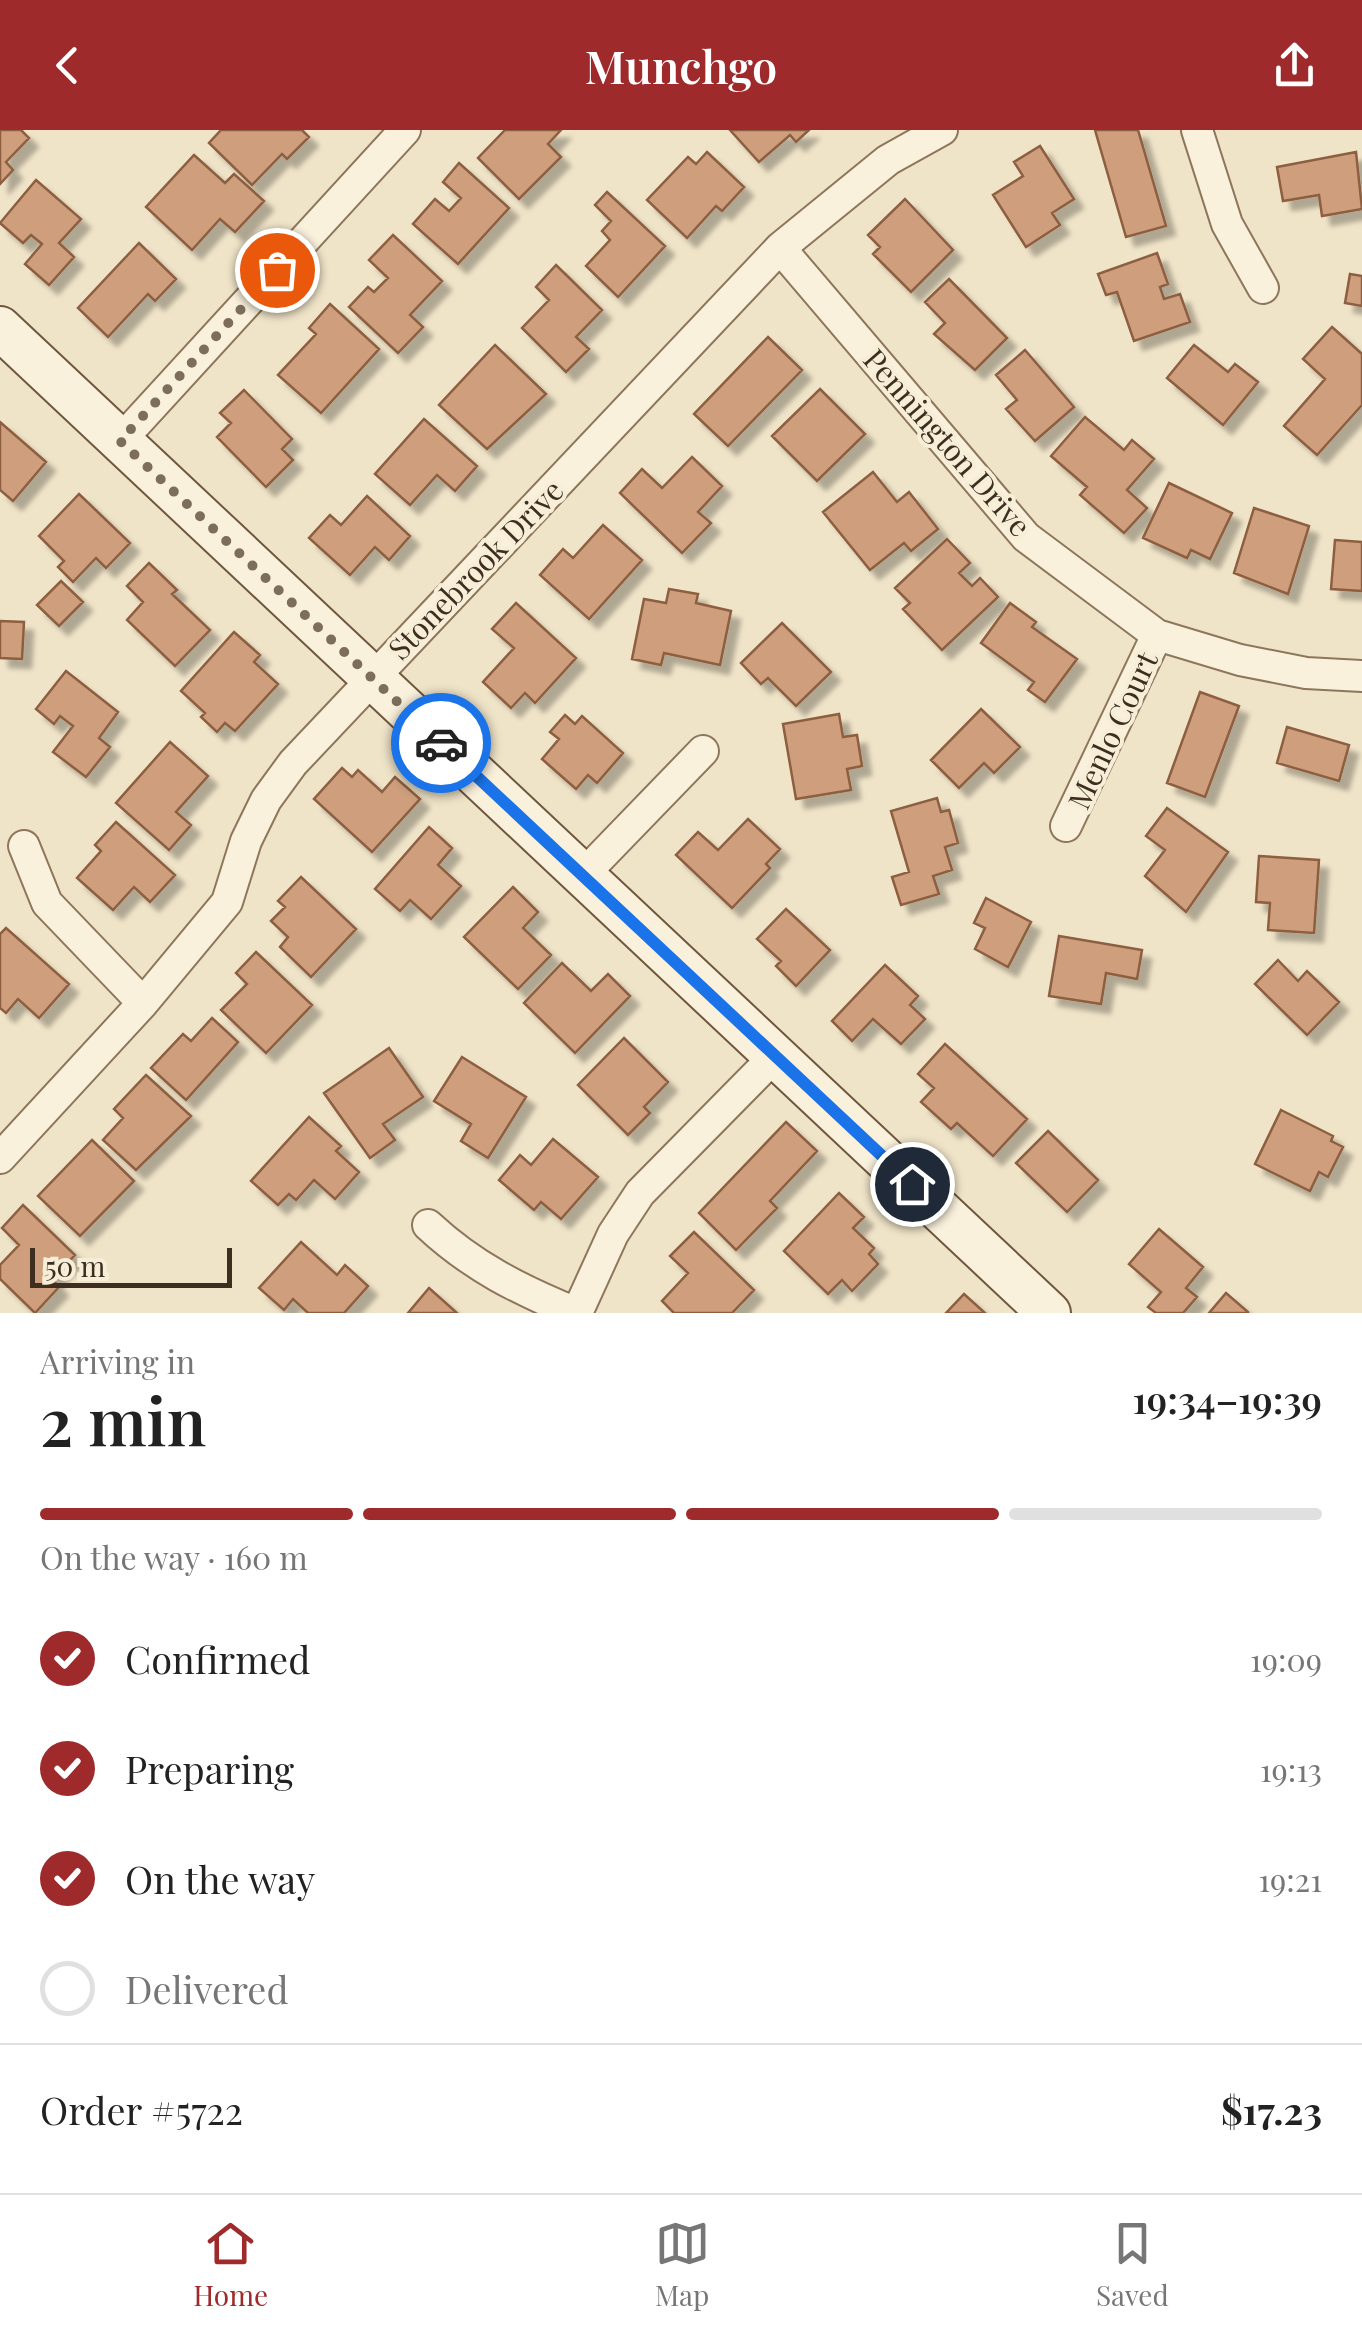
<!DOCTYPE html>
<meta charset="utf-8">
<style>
body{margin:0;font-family:"Playfair Display",serif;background:#f6f6f6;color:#222;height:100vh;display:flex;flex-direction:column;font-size:38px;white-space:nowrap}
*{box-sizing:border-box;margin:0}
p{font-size:32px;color:#767676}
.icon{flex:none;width:55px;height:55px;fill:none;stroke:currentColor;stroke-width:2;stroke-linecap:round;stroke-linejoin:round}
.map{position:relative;height:1183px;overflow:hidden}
.drawer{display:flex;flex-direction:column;background:#fff;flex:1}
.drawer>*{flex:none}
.scale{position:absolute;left:30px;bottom:25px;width:202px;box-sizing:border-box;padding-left:10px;border:5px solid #3d2e20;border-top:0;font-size:28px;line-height:35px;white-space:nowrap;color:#3d2e20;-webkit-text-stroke:8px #f7eed8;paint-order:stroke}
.pin{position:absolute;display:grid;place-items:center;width:85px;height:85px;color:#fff;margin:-42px;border:5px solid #fff;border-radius:50%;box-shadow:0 2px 10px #0007}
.courier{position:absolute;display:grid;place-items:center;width:100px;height:100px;margin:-50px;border:8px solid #1a73e8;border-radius:50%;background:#fff;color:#222;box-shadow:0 2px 12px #0007}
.head em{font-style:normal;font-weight:600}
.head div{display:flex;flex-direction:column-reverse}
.head{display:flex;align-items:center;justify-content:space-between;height:170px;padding:0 40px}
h1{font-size:65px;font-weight:600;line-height:75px}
.bar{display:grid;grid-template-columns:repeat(4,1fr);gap:15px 10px;align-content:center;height:120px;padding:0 40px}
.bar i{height:12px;border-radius:8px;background:#e0e0e0}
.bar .on{background:#9e2a2b}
.bar p{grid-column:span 4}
.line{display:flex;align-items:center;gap:25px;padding:0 40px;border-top:2px solid #e0e0e0}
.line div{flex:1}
ol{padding:0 40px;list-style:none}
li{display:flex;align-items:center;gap:30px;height:110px}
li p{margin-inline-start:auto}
li .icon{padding:10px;border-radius:50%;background:#9e2a2b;color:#fff;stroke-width:4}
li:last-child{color:#767676}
li i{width:55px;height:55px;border:5px solid #e0e0e0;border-radius:50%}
header{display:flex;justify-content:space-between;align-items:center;height:130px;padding:0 40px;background:#9e2a2b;color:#fff;font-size:45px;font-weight:600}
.tabs{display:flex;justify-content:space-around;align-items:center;height:140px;border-top:2px solid #e0e0e0;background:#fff;font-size:28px;color:#767676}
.tabs a{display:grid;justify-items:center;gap:5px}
.tabs .on{color:#9e2a2b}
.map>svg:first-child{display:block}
</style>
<header><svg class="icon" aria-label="back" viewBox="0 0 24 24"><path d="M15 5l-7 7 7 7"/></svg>Munchgo<svg class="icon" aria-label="share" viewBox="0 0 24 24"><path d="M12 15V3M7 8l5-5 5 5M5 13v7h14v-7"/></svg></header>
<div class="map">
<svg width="1362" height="1183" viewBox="0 0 1362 1183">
<defs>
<filter id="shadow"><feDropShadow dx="9" dy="9" stdDeviation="2.5" flood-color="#0004"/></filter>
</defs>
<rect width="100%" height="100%" fill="#f0e4c8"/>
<!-- building -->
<path fill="#cf9f7d" stroke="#8d5f41" stroke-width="2.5" filter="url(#shadow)" d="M 0,0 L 21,0 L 29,8 L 6,32 L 13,40 L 0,54 Z
M 221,0 L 302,0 L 309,7 L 287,29 L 282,24 L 252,55 L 209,13 Z
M 505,0 L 561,0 L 548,14 L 561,27 L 519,69 L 478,28 Z
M 730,0 L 809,0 L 796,12 L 790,5 L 759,32 Z
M 1095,0 L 1138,0 L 1166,96 L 1126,107 Z
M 1040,16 L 1074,69 L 1052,83 L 1060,95 L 1026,117 L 993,65 L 1023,46 L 1014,32 Z
M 707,22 L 744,57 L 722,81 L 716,76 L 687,108 L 647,70 L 688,27 L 696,34 Z
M 1356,22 L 1362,79 L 1322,86 L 1319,65 L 1283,71 L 1277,37 Z
M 194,25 L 225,53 L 234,44 L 264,71 L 235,102 L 220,89 L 192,120 L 146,77 Z
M 459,33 L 509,78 L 458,134 L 413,94 L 435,69 L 449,81 L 461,68 L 443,52 Z
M 36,50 L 81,89 L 59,113 L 74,127 L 49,155 L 25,134 L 42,114 L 31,105 L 23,113 L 0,93 Z
M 607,62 L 665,116 L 618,167 L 586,136 L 610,110 L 602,101 L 611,91 L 595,75 Z
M 905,69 L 953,120 L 911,162 L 873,124 L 880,117 L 868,105 Z
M 393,105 L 442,151 L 410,185 L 423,197 L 398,223 L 349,177 L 368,157 L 374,162 L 388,148 L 369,130 Z
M 139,113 L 176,149 L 155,171 L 148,164 L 108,207 L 78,178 Z
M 1157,123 L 1168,154 L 1160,157 L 1164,169 L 1180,164 L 1190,192 L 1134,211 L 1117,162 L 1106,165 L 1098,144 Z
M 556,135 L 602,180 L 576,207 L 589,219 L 566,242 L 522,198 L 549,170 L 536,157 Z
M 1350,144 L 1362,146 L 1362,176 L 1345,173 Z
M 949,149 L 1007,208 L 975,240 L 934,204 L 945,193 L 925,172 Z
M 330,174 L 379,219 L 321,283 L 278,245 L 316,204 L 309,198 Z
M 1332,197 L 1362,224 L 1362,275 L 1317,325 L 1284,296 L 1325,249 L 1303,229 Z
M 768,207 L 802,240 L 728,316 L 694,284 Z
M 495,215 L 546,264 L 487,319 L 439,275 Z
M 1194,215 L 1228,242 L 1235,234 L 1258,252 L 1223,295 L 1167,248 Z
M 1025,220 L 1074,277 L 1035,311 L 1006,279 L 1017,270 L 996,245 Z
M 820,259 L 865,304 L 817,351 L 772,306 Z
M 244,260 L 292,309 L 282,319 L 293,330 L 266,357 L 217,307 L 231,293 L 220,283 Z
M 1085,287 L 1124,320 L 1132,310 L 1154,329 L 1127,360 L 1147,378 L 1124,403 L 1080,365 L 1087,357 L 1051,326 Z
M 424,289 L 477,336 L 455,361 L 437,345 L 410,375 L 375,344 Z
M 0,292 L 46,332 L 13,371 L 0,360 Z
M 692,327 L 722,356 L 698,382 L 711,393 L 682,423 L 620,363 L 642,339 L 662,358 Z
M 873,342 L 897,372 L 909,362 L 938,399 L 911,421 L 904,413 L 870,440 L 823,382 Z
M 1169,353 L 1232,383 L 1210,429 L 1191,420 L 1187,428 L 1143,408 Z
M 79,364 L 130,413 L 106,438 L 96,428 L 73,452 L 58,437 L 64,431 L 39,406 Z
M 367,366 L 410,406 L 389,430 L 375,417 L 350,445 L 309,408 L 330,385 L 341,395 Z
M 1254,378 L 1309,396 L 1288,464 L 1234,443 Z
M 603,395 L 642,430 L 589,489 L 540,445 L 563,419 L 573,428 Z
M 947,409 L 970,433 L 959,443 L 972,456 L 980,448 L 998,467 L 942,520 L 903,479 L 910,473 L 895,458 Z
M 1335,410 L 1362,412 L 1362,461 L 1331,459 Z
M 149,433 L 177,460 L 172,464 L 210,500 L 175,536 L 127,490 L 143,472 L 127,456 Z
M 61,451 L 83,472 L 59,496 L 37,475 Z
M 669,459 L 698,464 L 696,473 L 731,481 L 720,535 L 664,523 L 661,535 L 632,529 L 644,469 L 666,473 Z
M 516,473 L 576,528 L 535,573 L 525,563 L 511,578 L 483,552 L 514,518 L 492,499 Z
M 1010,473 L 1036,492 L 1032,497 L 1077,529 L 1045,572 L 1028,560 L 1034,552 L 981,513 Z
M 0,491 L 24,492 L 22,529 L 0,528 Z
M 782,493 L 831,542 L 796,576 L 768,548 L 761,554 L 741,533 Z
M 234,502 L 260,525 L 254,532 L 278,554 L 235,601 L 225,593 L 217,602 L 201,587 L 205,583 L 181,561 Z
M 66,541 L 118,582 L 99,608 L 110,617 L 86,647 L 53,622 L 73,596 L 60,586 L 54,594 L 36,579 Z
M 1200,562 L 1239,576 L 1205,667 L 1167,653 Z
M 981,579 L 1020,617 L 994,643 L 984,633 L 959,658 L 931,630 Z
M 839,584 L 843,607 L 857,605 L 862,636 L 847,639 L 851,660 L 796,669 L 783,594 Z
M 565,585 L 575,594 L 582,586 L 623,623 L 597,653 L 588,645 L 576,659 L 542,629 L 559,609 L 550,602 Z
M 1287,597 L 1349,615 L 1339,651 L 1277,633 Z
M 170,612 L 208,646 L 176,682 L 191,695 L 169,720 L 116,673 Z
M 342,638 L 352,647 L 358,640 L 382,662 L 395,647 L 420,669 L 372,722 L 314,669 Z
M 937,668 L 941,682 L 949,680 L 958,713 L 945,717 L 952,740 L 933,746 L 939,764 L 901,775 L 892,747 L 909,742 L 891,681 Z
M 1167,678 L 1228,722 L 1186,782 L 1145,746 L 1165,720 L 1146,706 Z
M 748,689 L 780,719 L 766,734 L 770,738 L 732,778 L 676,725 L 698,702 L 718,720 Z
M 116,692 L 175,745 L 150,772 L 134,757 L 113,780 L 77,748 L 101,721 L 95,715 Z
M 429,697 L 452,718 L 438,735 L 461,756 L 431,789 L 410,770 L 400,781 L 375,759 Z
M 1259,726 L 1319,730 L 1314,803 L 1268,800 L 1270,773 L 1256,772 Z
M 301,747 L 356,799 L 311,847 L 280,817 L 288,807 L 271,791 L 285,777 L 278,771 Z
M 513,757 L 538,782 L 523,798 L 551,825 L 518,859 L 464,807 Z
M 986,768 L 1031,792 L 1008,837 L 975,819 L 985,798 L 974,793 Z
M 786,779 L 830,820 L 796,856 L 776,836 L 781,831 L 757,809 Z
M 6,798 L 69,854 L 39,888 L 18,869 L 6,883 L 0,878 L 0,804 Z
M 1059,806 L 1142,820 L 1137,849 L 1106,843 L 1101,874 L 1049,866 Z
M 256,822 L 312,875 L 266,923 L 221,880 L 247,854 L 236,843 Z
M 1278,830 L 1298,851 L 1307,841 L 1339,872 L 1307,905 L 1255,854 Z
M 562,833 L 591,861 L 608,844 L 630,866 L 575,923 L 524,873 Z
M 885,835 L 918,866 L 910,875 L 925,889 L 901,914 L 873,889 L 852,911 L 832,891 Z
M 212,888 L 238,912 L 186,970 L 151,938 L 183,904 L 191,911 Z
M 624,908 L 668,952 L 644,977 L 650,983 L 628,1005 L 578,955 Z
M 945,914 L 1027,989 L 993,1026 L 957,993 L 951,999 L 921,972 L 934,958 L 918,944 Z
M 389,918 L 423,967 L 383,994 L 395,1010 L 370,1028 L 324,963 Z
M 462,927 L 526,967 L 488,1028 L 461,1011 L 471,994 L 434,971 Z
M 146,945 L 191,986 L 136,1040 L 103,1010 L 123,988 L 114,979 Z
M 1281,980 L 1333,1006 L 1331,1011 L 1343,1017 L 1328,1047 L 1319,1042 L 1310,1061 L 1255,1034 Z
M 309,987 L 341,1016 L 336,1021 L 359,1042 L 335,1069 L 314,1050 L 296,1070 L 289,1064 L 278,1075 L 251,1051 Z
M 786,992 L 817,1021 L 770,1071 L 777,1078 L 736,1120 L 699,1083 Z
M 1048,1001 L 1098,1050 L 1067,1082 L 1016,1033 Z
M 553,1009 L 598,1047 L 561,1089 L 541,1072 L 534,1080 L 499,1050 L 520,1025 L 531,1035 Z
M 92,1010 L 134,1051 L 80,1106 L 38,1066 Z
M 839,1063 L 864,1087 L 853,1098 L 874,1118 L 869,1124 L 878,1134 L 852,1161 L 842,1150 L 828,1164 L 784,1121 Z
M 23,1075 L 75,1125 L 52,1149 L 59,1157 L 35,1183 L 0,1149 L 0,1135 L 19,1115 L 2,1098 Z
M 1159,1099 L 1203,1137 L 1186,1158 L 1197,1167 L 1183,1183 L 1156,1183 L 1148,1177 L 1161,1162 L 1129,1134 Z
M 694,1102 L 754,1160 L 732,1183 L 674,1183 L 662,1171 L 688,1143 L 670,1126 Z
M 301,1112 L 337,1145 L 345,1135 L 368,1156 L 344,1183 L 308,1183 L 293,1169 L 284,1180 L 259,1158 Z
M 429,1158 L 457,1183 L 408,1183 Z
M 1226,1163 L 1248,1182 L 1248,1183 L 1209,1183 Z
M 964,1164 L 985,1183 L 946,1183 Z"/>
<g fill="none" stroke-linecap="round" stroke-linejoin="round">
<defs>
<path id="street" d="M 1197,0 L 1227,94 L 1263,158
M 780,118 L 1026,407 L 1157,505 L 1240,530 L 1306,543 L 1362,546
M 120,311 L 405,0
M 1066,696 L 1157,505
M 24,716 L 47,773 L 143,873
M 583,745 L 703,621
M 0,1028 L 143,873 L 227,772 L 246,711 L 266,670 L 293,633 L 780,118 L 888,30 L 942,0
M 428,1095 C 473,1137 520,1160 576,1183
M 577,1183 L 613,1104 L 640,1063 L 775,926"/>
<path id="secondary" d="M 0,198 L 1049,1183"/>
</defs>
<!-- street casing -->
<use href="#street" stroke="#8d765c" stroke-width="34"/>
<!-- secondary casing -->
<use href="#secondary" stroke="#6f573f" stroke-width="46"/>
<!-- street -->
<use href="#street" stroke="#faf1dc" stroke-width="30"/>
<!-- secondary -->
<use href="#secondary" stroke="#faf1dc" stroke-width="42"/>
</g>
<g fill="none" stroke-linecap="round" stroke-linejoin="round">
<!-- done -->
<path stroke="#7c6e5b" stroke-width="10" stroke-dasharray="0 18" d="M 277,140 L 120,311 L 441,613"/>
<!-- route -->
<path stroke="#1a73e8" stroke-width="12" d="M 441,613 L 912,1054"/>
</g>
<g text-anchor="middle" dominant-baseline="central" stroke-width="8" stroke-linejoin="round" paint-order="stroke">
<!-- street labels -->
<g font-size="30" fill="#3d2e20" stroke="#f7eed8">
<text transform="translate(948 312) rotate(49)">Pennington Drive</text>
<text transform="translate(475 439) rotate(-46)">Stonebrook Drive</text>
<text transform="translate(1112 600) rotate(-65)">Menlo Court</text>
</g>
</g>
</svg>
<div class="scale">50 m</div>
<div class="pin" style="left:277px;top:140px;background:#ea580c"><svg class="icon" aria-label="bag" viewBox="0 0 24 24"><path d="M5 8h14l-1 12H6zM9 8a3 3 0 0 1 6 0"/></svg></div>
<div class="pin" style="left:912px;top:1054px;background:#1f2937"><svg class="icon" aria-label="home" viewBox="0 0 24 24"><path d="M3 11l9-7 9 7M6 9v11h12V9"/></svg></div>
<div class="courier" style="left:441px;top:613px"><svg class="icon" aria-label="car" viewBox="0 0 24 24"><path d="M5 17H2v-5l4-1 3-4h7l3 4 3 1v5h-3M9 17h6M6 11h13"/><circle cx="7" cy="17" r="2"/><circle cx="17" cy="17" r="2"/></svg></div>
</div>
<section class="drawer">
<div class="head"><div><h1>2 min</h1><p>Arriving in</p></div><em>19:34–19:39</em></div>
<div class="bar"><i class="on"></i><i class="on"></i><i class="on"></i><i></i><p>On the way · 160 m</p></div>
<ol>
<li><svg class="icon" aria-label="check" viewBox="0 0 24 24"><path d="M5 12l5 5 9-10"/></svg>Confirmed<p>19:09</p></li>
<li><svg class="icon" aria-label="check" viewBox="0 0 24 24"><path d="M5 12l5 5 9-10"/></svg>Preparing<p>19:13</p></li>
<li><svg class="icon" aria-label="check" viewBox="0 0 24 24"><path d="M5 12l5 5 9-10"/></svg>On the way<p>19:21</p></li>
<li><i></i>Delivered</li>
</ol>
<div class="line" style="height:130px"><div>Order #5722</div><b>$17.23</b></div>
</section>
<nav class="tabs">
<a class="on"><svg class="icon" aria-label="home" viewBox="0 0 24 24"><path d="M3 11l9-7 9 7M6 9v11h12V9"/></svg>Home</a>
<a><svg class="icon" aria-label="map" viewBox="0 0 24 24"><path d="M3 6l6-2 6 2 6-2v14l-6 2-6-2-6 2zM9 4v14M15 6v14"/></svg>Map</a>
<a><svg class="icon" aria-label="saved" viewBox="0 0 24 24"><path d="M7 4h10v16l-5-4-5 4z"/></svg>Saved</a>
</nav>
